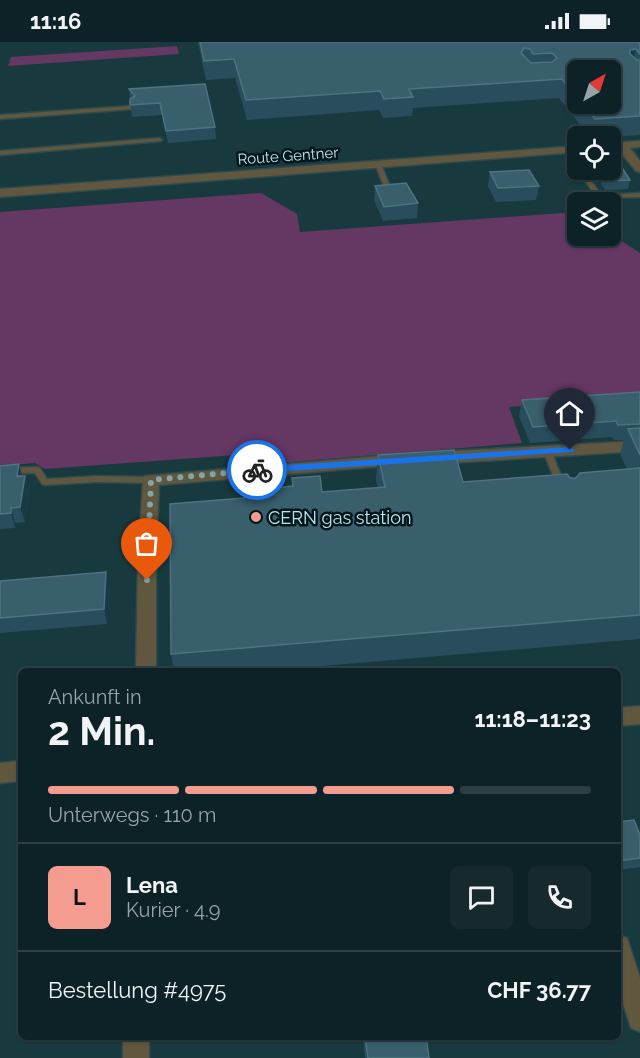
<!DOCTYPE html>
<html lang="de">
<meta charset="utf-8">
<style>
body{margin:0;font-family:Raleway,sans-serif;background:#162a2e;color:#f1f3f6;height:100vh;display:flex;flex-direction:column;font-size:22px;white-space:nowrap}
*{box-sizing:border-box;margin:0}
p{font-size:20px;color:#9aa4a7}
.icon{flex:none;width:33px;height:33px;fill:none;stroke:currentColor;stroke-width:2;stroke-linecap:round;stroke-linejoin:round}
.map{position:relative;flex:1;overflow:hidden}
.side{position:absolute;left:18px;top:626px;width:603px;height:372px;display:flex;flex-direction:column;background:#0d2226;border-radius:9px;box-shadow:0 2px 4px #0004,0 0 0 2px #2d3f43}
.side>*{flex:none}
.needle{width:39px;rotate:39deg}
.fabs{position:absolute;left:567px;top:18px;display:grid;gap:12px}
.fabs a{display:grid;place-items:center;width:54px;height:54px;border-radius:9px;background:#0d2226;box-shadow:0 2px 4px #0004,0 0 0 2px #2d3f43;font-size:30px}
.pin{position:absolute;display:grid;place-items:center;width:51px;height:51px;color:#fff;margin:-62px -26px;border-radius:50% 50% 50% 0;rotate:-45deg;box-shadow:0 0 6px #0007}
.pin .icon{rotate:45deg}
.courier{position:absolute;display:grid;place-items:center;width:60px;height:60px;margin:-30px;border:4px solid #1a73e8;border-radius:50%;background:#fff;color:#222;box-shadow:0 2px 8px #0007}
.summary em{font-style:normal;font-weight:700}
.summary div{display:flex;flex-direction:column-reverse}
.summary{display:flex;align-items:center;justify-content:space-between;height:102px;padding:0 30px}
h1{font-size:39px;font-weight:700;line-height:45px}
.bar{display:grid;grid-template-columns:repeat(4,1fr);gap:9px 6px;align-content:center;height:72px;padding:0 30px}
.bar i{height:8px;border-radius:4px;background:#2d3f43}
.bar .active{background:#f59c90}
.bar p{grid-column:span 4}
.line{display:flex;align-items:center;gap:15px;padding:0 30px;border-top:2px solid #2d3f43}
.line div{flex:1}
.round{display:grid;place-items:center;flex:none;width:63px;height:63px;border-radius:9px;background:#162a2e}
.status{display:flex;justify-content:space-between;align-items:center;height:42px;padding:0 30px;background:#0d2226;direction:ltr}
.status svg{height:16px;fill:currentColor}
.map>svg:first-child{display:block}
</style>
<div class="status"><b>11:16</b><svg viewBox="0 0 49 12"><path d="M0 12V9h3v3zM5 12V6h3v6zM10 12V3h3v9zM15 12V0h3v12zM26 1h20v11H26zM47 4h2v5h-2z"/></svg></div>
<div class="map">
<svg width="640" height="1016" viewBox="0 0 640 1016">
<rect width="100%" height="100%" fill="#112e32"/>
<!-- built -->
<path fill="#183a3f" fill-rule="evenodd" d="M 0,0 L 640,0 L 640,1016 L 0,1016 ZM 578,28 L 610,28 L 610,62 L 578,62 ZM 578,94 L 610,94 L 610,128 L 578,128 ZM 578,160 L 610,160 L 610,194 L 578,194 ZM 21,628 L 618,628 L 618,994 L 21,994 Z"/>
<!-- green -->
<path fill="#653763" d="M 177,4 L 179,12 L 8,24 L 11,15 Z
M 261,151 L 297,172 L 300,190 L 577,170 L 578,194 L 611,192 L 640,211 L 640,355 L 509,365 L 522,401 L 267,422 L 250,412 L 45,427 L 35,421 L 0,424 L 0,170 Z"/>
<g fill="none" stroke-linecap="round" stroke-linejoin="round">
<defs>
<path id="lane" d="M 131,64 L 134,66 L 133,67 L 0,77 L 0,73 Z
M 159,96 L 162,98 L 161,99 L 0,113 L 0,109 Z
M 376,121 L 381,122 L 393,152 L 392,153 L 387,152 L 375,122 Z
M 583,133 L 587,133 L 601,153 L 640,151 L 640,155 L 597,156 L 582,134 Z
M 547,406 L 551,409 L 565,443 L 564,445 L 558,445 L 557,443 L 543,409 Z
M 37,425 L 40,426 L 47,437 L 97,434 L 151,435 L 155,438 L 151,441 L 97,440 L 45,443 L 42,442 L 35,431 L 0,432 L 0,426 Z"/>
<path id="street" d="M 640,99 L 640,105 L 630,106 L 640,119 L 640,130 L 636,129 L 618,107 L 610,107 L 610,101 Z
M 578,104 L 578,110 L 0,155 L 0,147 Z
M 640,399 L 640,409 L 432,422 L 426,420 L 424,416 L 426,412 L 432,410 Z
M 402,412 L 408,414 L 410,418 L 408,422 L 159,443 L 156,515 L 156,628 L 136,628 L 138,515 L 143,438 L 145,434 Z
M 640,664 L 640,682 L 618,684 L 618,666 Z
M 21,719 L 21,739 L 0,741 L 0,721 Z
M 618,893 L 627,896 L 640,936 L 640,990 L 631,986 L 618,946 Z
M 123,994 L 149,994 L 149,1016 L 123,1016 Z"/>
</defs>
<!-- lane casing -->
<use href="#lane" stroke="#2c4b50" stroke-width="3"/>
<!-- street casing -->
<use href="#street" stroke="#2c4b50" stroke-width="3"/>
<!-- lane -->
<use href="#lane" fill="#61573e" fill-rule="evenodd"/>
<!-- street -->
<use href="#street" fill="#61573e" fill-rule="evenodd"/>
</g>
<!-- wall -->
<path fill="#294d5d" fill-rule="evenodd" d="M 198,0 L 640,0 L 640,93 L 610,95 L 610,94 L 578,94 L 578,102 L 576,99 L 578,90 L 585,89 L 559,56 L 413,66 L 412,74 L 383,76 L 379,68 L 247,78 L 235,36 L 206,38 ZM 578,28 L 610,62 L 578,62 Z
M 129,47 L 215,85 L 216,97 L 168,101 L 162,73 L 132,75 Z
M 593,128 L 610,128 L 630,138 L 628,147 L 605,148 Z
M 490,130 L 539,144 L 536,158 L 496,160 L 488,144 Z
M 375,144 L 418,161 L 417,176 L 383,179 L 374,158 Z
M 640,350 L 640,597 L 275,628 L 174,628 L 171,612 L 244,456 L 293,444 L 292,436 L 322,450 L 378,446 L 376,439 L 378,413 L 463,440 L 576,436 L 627,427 L 620,412 L 624,398 L 614,398 L 612,395 L 530,401 L 519,374 L 522,358 Z
M 19,422 L 22,434 L 25,434 L 29,448 L 25,480 L 15,481 L 15,486 L 0,487 L 0,424 Z
M 0,539 L 110,545 L 107,582 L 0,591 Z
M 618,780 L 640,793 L 640,825 L 618,828 Z
M 363,994 L 426,994 L 429,1016 L 365,1016 Z"/>
<!-- shaded-wall -->
<path fill="#193a45" d="M 636,7 L 632,26 L 626,26 L 630,8 Z
M 19,422 L 23,437 L 17,434 Z
M 25,434 L 29,448 L 25,480 L 20,465 Z
M 11,466 L 15,481 L 15,486 L 11,471 Z
M 106,530 L 110,545 L 107,582 L 104,567 Z"/>
<!-- building -->
<path fill="#395e6c" stroke="#4d7380" stroke-width="1.5" fill-rule="evenodd" d="M 200,0 L 640,0 L 640,12 L 636,7 L 630,8 L 630,12 L 637,18 L 640,18 L 640,74 L 595,77 L 582,62 L 610,62 L 610,28 L 578,28 L 578,56 L 562,37 L 409,47 L 413,55 L 384,57 L 380,49 L 246,58 L 234,17 L 204,19 ZM 524,6 L 530,7 L 533,12 L 552,11 L 557,16 L 552,20 L 531,21 L 521,11 Z
M 205,42 L 215,85 L 166,89 L 160,61 L 130,63 L 130,57 L 135,54 L 129,47 Z
M 599,88 L 603,94 L 581,94 L 578,90 Z
M 610,107 L 630,138 L 607,139 L 600,128 L 610,128 Z
M 529,128 L 539,144 L 498,146 L 490,130 Z
M 406,141 L 418,161 L 384,165 L 375,144 Z
M 640,350 L 640,382 L 618,383 L 616,379 L 533,385 L 522,358 Z
M 640,386 L 640,413 L 628,387 Z
M 454,408 L 463,440 L 567,432 L 570,436 L 576,436 L 580,431 L 640,426 L 640,573 L 171,612 L 170,462 L 244,456 L 243,449 L 293,444 L 292,436 L 320,434 L 322,450 L 385,445 L 378,413 Z
M 19,422 L 17,434 L 25,434 L 20,465 L 11,466 L 11,471 L 0,472 L 0,424 Z
M 106,530 L 104,567 L 0,576 L 0,539 Z
M 634,778 L 640,793 L 640,816 L 618,819 L 618,780 Z
M 365,994 L 426,994 L 429,1016 L 368,1016 Z"/>
<!-- route -->
<path fill="#1a73e8" d="M 570,405 L 575,408 L 573,410 L 257,431 L 253,428 L 257,425 Z"/>
<g fill="none" stroke-linecap="round" stroke-linejoin="round">
<!-- done -->
<path stroke="#80a5ab" stroke-width="6" stroke-dasharray="0 10.8" d="M 147,538 L 151,438 L 257,428"/>
</g>
<!-- markers -->
<circle fill="#f59c90" stroke="#00161a" stroke-width="2" cx="256" cy="475" r="6"/>
<g text-anchor="middle" dominant-baseline="central" stroke-width="5" stroke-linejoin="round" paint-order="stroke">
<!-- far-street labels -->
<g font-size="15" fill="#bbe5ec" stroke="#00161a">
<text transform="translate(288 114) rotate(-4)">Route Gentner</text>
</g>
<!-- poi labels -->
<g font-size="18" fill="#bbe5ec" stroke="#00161a" text-anchor="start">
<text x="268" y="475">CERN gas station</text>
</g>
</g>
</svg>
<div class="fabs">
<a><svg class="needle" viewBox="-14 -14 28 28"><path d="M0-13l5 13h-10z" fill="#e53935"/><path d="M0 13l5-13h-10z" fill="#9aa4a7"/></svg></a>
<a><svg class="icon" aria-label="locate" viewBox="0 0 24 24"><circle cx="12" cy="12" r="6"/><path d="M12 2v4M12 18v4M2 12h4M18 12h4"/></svg></a>
<a><svg class="icon" aria-label="layers" viewBox="0 0 24 24"><path d="M12 4l9 5-9 5-9-5zM3 14l9 5 9-5"/></svg></a>
</div>
<div class="pin" style="left:147px;top:538px;background:#ea580c"><svg class="icon" aria-label="bag" viewBox="0 0 24 24"><path d="M5 8h14l-1 12H6zM9 8a3 3 0 0 1 6 0"/></svg></div>
<div class="pin" style="left:570px;top:408px;background:#1f2937"><svg class="icon" aria-label="home" viewBox="0 0 24 24"><path d="M3 11l9-7 9 7M6 9v11h12V9"/></svg></div>
<div class="courier" style="left:257px;top:428px"><svg class="icon" aria-label="bike" viewBox="0 0 24 24"><circle cx="6" cy="16" r="4"/><circle cx="18" cy="16" r="4"/><path d="M6 16l4-8h5l3 8M10 8l3 8H6M13 5h3"/></svg></div>
<section class="side">
<div class="summary"><div><h1>2 Min.</h1><p>Ankunft in</p></div><em>11:18–11:23</em></div>
<div class="bar"><i class="active"></i><i class="active"></i><i class="active"></i><i></i><p>Unterwegs · 110 m</p></div>
<div class="line" style="height:108px"><b class="round" style="background:#f59c90;color:#111">L</b><div><b>Lena</b><p>Kurier · 4.9</p></div><a class="round"><svg class="icon" aria-label="chat" viewBox="0 0 24 24"><path d="M4 5h16v11H9l-5 4z"/></svg></a><a class="round"><svg class="icon" aria-label="phone" viewBox="0 0 24 24"><path d="M5 4h4l2 5-3 2q2 4 5 5l2-3 5 2v4C11 20 4 13 5 4z"/></svg></a></div>
<div class="line" style="height:78px"><div>Bestellung #4975</div><b>CHF 36.77</b></div>
</section>
</div>
